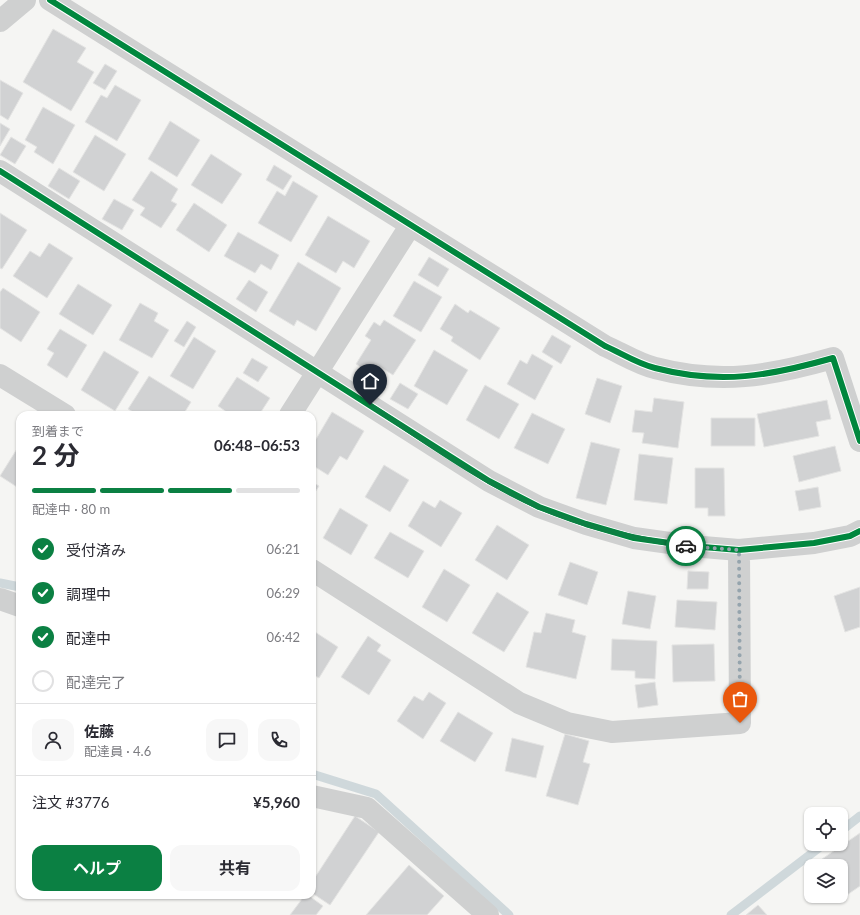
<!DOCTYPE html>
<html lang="ja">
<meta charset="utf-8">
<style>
body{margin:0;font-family:Lato,"Noto Sans JP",sans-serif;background:#f7f7f7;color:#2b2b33;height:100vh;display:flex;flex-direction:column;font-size:15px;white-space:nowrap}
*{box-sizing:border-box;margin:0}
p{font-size:13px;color:#7c7c81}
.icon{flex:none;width:22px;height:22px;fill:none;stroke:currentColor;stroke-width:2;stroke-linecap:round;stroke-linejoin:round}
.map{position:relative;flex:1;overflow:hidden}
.panel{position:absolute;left:16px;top:411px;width:300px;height:488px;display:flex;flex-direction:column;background:#fff;border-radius:12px;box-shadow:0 1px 3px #0004}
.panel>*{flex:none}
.fabs{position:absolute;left:804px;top:807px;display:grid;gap:8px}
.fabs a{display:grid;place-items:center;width:44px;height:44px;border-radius:8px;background:#fff;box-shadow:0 1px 3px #0004;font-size:20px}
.pin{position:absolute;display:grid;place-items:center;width:34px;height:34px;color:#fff;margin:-41px -17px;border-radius:50% 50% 50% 0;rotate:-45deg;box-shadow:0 0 4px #0007}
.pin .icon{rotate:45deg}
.courier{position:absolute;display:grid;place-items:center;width:40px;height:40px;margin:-20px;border:3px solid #0b8043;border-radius:50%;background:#fff;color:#222;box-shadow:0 1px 5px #0007}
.head em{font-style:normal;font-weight:700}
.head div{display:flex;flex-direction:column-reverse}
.head{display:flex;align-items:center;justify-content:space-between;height:68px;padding:0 16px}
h1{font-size:26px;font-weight:700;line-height:30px}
.bar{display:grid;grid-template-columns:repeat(4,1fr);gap:6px 4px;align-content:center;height:48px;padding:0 16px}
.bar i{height:5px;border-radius:3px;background:#e1e1e2}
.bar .selected{background:#0b8043}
.bar p{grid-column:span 4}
.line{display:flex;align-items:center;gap:10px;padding:0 16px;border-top:1px solid #e1e1e2}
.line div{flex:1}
.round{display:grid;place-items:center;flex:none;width:42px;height:42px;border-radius:12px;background:#f7f7f7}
ol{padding:0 16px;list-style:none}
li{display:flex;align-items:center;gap:12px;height:44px}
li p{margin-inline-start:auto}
li .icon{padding:4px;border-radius:50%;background:#0b8043;color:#fff;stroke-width:4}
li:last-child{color:#7c7c81}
li i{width:22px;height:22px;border:2px solid #e1e1e2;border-radius:50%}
.cta{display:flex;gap:8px;margin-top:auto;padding:8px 16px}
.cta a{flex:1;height:46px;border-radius:12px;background:#0b8043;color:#fff;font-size:16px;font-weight:700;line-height:46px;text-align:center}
.cta a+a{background:#f7f7f7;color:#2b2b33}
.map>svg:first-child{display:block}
</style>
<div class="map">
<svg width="860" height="915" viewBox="0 0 860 915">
<rect width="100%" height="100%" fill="#f5f5f3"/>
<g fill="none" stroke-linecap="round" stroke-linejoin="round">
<!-- stream -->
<path stroke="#cfd8db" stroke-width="9" d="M 0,583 L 20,587
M 312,774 L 376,794 L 509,915
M 841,831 L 860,816
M 731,915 L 824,844"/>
</g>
<!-- building -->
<path fill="#d1d2d3" stroke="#e4e4e3" d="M 53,29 L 86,48 L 77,62 L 94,72 L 71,111 L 23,82 Z
M 105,64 L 117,71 L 105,90 L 93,83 Z
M 0,80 L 23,93 L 8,120 L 0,115 Z
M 115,85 L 141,100 L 117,141 L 85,122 L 101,95 L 107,98 Z
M 43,107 L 75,125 L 53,164 L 34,152 L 37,147 L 25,140 Z
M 170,121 L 200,140 L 177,177 L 148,159 Z
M 0,123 L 10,129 L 0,146 Z
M 95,135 L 126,154 L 104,191 L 73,172 Z
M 11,137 L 26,146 L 15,164 L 0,155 Z
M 211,154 L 242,174 L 222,204 L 191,185 Z
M 274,165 L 292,176 L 283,190 L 266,180 Z
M 59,168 L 80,181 L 69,199 L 48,186 Z
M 151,171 L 178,189 L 171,201 L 177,204 L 161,228 L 140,215 L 145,208 L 132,200 Z
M 293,181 L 318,196 L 291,242 L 258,223 L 277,191 L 285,196 Z
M 114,199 L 134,210 L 122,230 L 102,219 Z
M 194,203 L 227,225 L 209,252 L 176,230 Z
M 0,213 L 27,230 L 2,269 L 0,268 Z
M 328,216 L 370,241 L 354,268 L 343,261 L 336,273 L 305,255 Z
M 238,232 L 279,255 L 271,270 L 261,264 L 255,273 L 224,256 Z
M 49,243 L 73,258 L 47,298 L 13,276 L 30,251 L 40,257 Z
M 429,257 L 449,269 L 438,287 L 418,275 Z
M 298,262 L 341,288 L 316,331 L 297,320 L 294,326 L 269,311 Z
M 249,280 L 268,292 L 256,312 L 236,299 Z
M 414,281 L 442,297 L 421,332 L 393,316 Z
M 78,284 L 112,305 L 93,335 L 59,314 Z
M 3,288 L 40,312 L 21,342 L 0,328 L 0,292 Z
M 140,303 L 158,313 L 154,321 L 169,330 L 152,358 L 119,340 Z
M 455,304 L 468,313 L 470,310 L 500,328 L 480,360 L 451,341 L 453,337 L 440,329 Z
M 384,320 L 416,340 L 393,375 L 377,365 L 371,374 L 356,364 L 371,340 L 365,336 L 374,322 L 380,326 Z
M 187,321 L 196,327 L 184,347 L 174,341 Z
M 60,329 L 87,345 L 67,378 L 47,365 L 54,353 L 47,349 Z
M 552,335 L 571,346 L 561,364 L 542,352 Z
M 194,337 L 216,351 L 193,389 L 170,376 Z
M 434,350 L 468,370 L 447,405 L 414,386 Z
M 104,351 L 139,372 L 115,411 L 81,390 Z
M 532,354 L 553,366 L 535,400 L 507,384 L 520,360 L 527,364 Z
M 252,358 L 268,367 L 258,382 L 243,373 Z
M 149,376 L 191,402 L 183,415 L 138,415 L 128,409 Z
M 237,377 L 270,398 L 259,415 L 231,415 L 218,406 Z
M 597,378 L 622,386 L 610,423 L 585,414 Z
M 400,383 L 418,394 L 408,409 L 390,399 Z
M 485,385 L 519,404 L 499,439 L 466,420 Z
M 654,398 L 684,402 L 678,448 L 642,443 L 644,433 L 632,432 L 635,410 L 652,412 Z
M 827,400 L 831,419 L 816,422 L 819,436 L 764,447 L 757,414 Z
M 332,412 L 364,431 L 347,460 L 340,456 L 328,475 L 312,465 L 312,446 Z
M 532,413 L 565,429 L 548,464 L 514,448 Z
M 711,418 L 755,418 L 755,446 L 711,446 Z
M 591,442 L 620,449 L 606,505 L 576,498 Z
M 20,444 L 20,489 L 0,476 Z
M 835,446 L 841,471 L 799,482 L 793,456 Z
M 639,454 L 673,458 L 667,504 L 634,500 Z
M 384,465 L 409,480 L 390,512 L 365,497 Z
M 695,468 L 724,468 L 725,516 L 708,516 L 708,508 L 695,508 Z
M 312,482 L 319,486 L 312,497 Z
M 818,487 L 821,507 L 799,511 L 795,491 Z
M 440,500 L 462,513 L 441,547 L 408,526 L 423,501 L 435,508 Z
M 340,508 L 368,525 L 351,555 L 323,538 Z
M 497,525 L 529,545 L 507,580 L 475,560 Z
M 390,532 L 424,551 L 408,578 L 374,558 Z
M 570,562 L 598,572 L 587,605 L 558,595 Z
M 444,569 L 470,585 L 447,622 L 422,607 Z
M 688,571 L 709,572 L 708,589 L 687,589 Z
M 860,587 L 860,627 L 845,632 L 834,596 Z
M 628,591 L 656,596 L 650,629 L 622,624 Z
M 497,592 L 529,612 L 504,652 L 472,633 Z
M 677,600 L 717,602 L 715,630 L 675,627 Z
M 546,613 L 575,620 L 572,632 L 586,636 L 576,679 L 526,667 L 534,632 L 541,633 Z
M 312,630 L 338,647 L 319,678 L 312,674 Z
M 368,636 L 381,645 L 377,651 L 391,660 L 369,695 L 341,677 Z
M 612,639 L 657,641 L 655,679 L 635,678 L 635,671 L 611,670 Z
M 714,644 L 715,681 L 673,682 L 672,645 Z
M 655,682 L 658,705 L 638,708 L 635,685 Z
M 429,692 L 446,703 L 423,739 L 397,721 L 414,696 L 423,701 Z
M 458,712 L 493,733 L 475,762 L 440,741 Z
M 565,734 L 589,741 L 583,762 L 590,764 L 578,805 L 546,796 Z
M 512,738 L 544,746 L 536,778 L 505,771 Z
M 355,816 L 379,832 L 330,905 L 312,893 L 312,882 Z
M 860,833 L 860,886 L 847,895 L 841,886 L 841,866 L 827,866 L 822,859 Z
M 409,865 L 444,896 L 427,915 L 366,915 Z
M 305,895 L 308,895 L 323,906 L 316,915 L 290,915 Z
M 758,905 L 767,915 L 746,915 Z"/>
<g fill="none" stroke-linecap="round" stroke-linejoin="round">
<!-- minor -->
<path stroke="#cfd0d0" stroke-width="22" d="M 50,0 L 605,346 C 621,353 638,364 655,368 C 720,385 770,376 833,358 L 860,441
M 0,21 L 25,0
M 0,171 L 489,481 L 539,507 L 586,524 L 634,538 L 691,546 L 739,550 L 771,547 L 814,543 L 850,536 L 860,531
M 0,375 L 65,415
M 290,415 L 410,226
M 312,570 L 519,703 L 567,723 L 612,732 L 740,723 L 739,550
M 0,599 L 20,606
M 312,796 L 367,808 L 488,915"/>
<defs>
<path id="cycleway" d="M 50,0 L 605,346 C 621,353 638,364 655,368 C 720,385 770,376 833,358 L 860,441
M 0,171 L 489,481 L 539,507 L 586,524 L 634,538 L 691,546 L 739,550 L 771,547 L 814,543 L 850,536 L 860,531"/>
</defs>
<!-- cycleway casing -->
<use href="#cycleway" stroke="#fff" stroke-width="8"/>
<!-- cycleway -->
<use href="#cycleway" stroke="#00873e" stroke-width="6"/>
</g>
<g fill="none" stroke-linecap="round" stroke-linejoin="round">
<!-- done -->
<path stroke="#95a4ad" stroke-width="4" stroke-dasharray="0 7.2" d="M 686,546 L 739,550 L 740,723"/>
<!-- route -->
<path stroke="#0b8043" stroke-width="5" d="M 370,405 C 424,440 481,482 539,507 C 587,528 635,539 686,546"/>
</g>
</svg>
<div class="fabs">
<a><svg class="icon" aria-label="locate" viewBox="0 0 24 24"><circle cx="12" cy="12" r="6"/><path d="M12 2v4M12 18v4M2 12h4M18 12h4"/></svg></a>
<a><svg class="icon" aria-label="layers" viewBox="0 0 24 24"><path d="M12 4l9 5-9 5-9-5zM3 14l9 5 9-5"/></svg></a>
</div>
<div class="pin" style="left:740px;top:723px;background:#ea580c"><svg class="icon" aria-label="bag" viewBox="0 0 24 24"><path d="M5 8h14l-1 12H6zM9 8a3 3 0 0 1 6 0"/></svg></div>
<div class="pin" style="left:370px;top:405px;background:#1f2937"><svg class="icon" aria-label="home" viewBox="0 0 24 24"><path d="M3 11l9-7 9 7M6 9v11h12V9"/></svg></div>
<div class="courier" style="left:686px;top:546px"><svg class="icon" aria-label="car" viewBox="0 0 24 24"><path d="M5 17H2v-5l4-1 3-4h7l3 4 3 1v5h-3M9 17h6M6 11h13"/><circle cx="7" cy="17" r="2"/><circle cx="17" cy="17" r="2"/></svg></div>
<section class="panel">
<div class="head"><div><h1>2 分</h1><p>到着まで</p></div><em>06:48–06:53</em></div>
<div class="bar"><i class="selected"></i><i class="selected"></i><i class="selected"></i><i></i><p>配達中 · 80 m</p></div>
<ol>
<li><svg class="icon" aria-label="check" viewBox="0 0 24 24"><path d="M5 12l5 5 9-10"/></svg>受付済み<p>06:21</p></li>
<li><svg class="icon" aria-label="check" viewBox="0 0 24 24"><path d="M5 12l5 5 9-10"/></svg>調理中<p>06:29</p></li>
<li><svg class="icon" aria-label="check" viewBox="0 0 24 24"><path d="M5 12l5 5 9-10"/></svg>配達中<p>06:42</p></li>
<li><i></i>配達完了</li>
</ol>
<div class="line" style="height:72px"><a class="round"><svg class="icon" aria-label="person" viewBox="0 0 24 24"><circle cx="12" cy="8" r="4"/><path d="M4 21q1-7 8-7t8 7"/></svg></a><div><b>佐藤</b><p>配達員 · 4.6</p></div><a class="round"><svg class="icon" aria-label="chat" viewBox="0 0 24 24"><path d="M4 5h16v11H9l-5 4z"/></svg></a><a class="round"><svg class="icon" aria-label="phone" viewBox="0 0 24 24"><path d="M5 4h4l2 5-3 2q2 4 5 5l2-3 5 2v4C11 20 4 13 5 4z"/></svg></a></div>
<div class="line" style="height:52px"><div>注文 #3776</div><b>¥5,960</b></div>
<div class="cta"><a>ヘルプ</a><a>共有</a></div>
</section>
</div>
